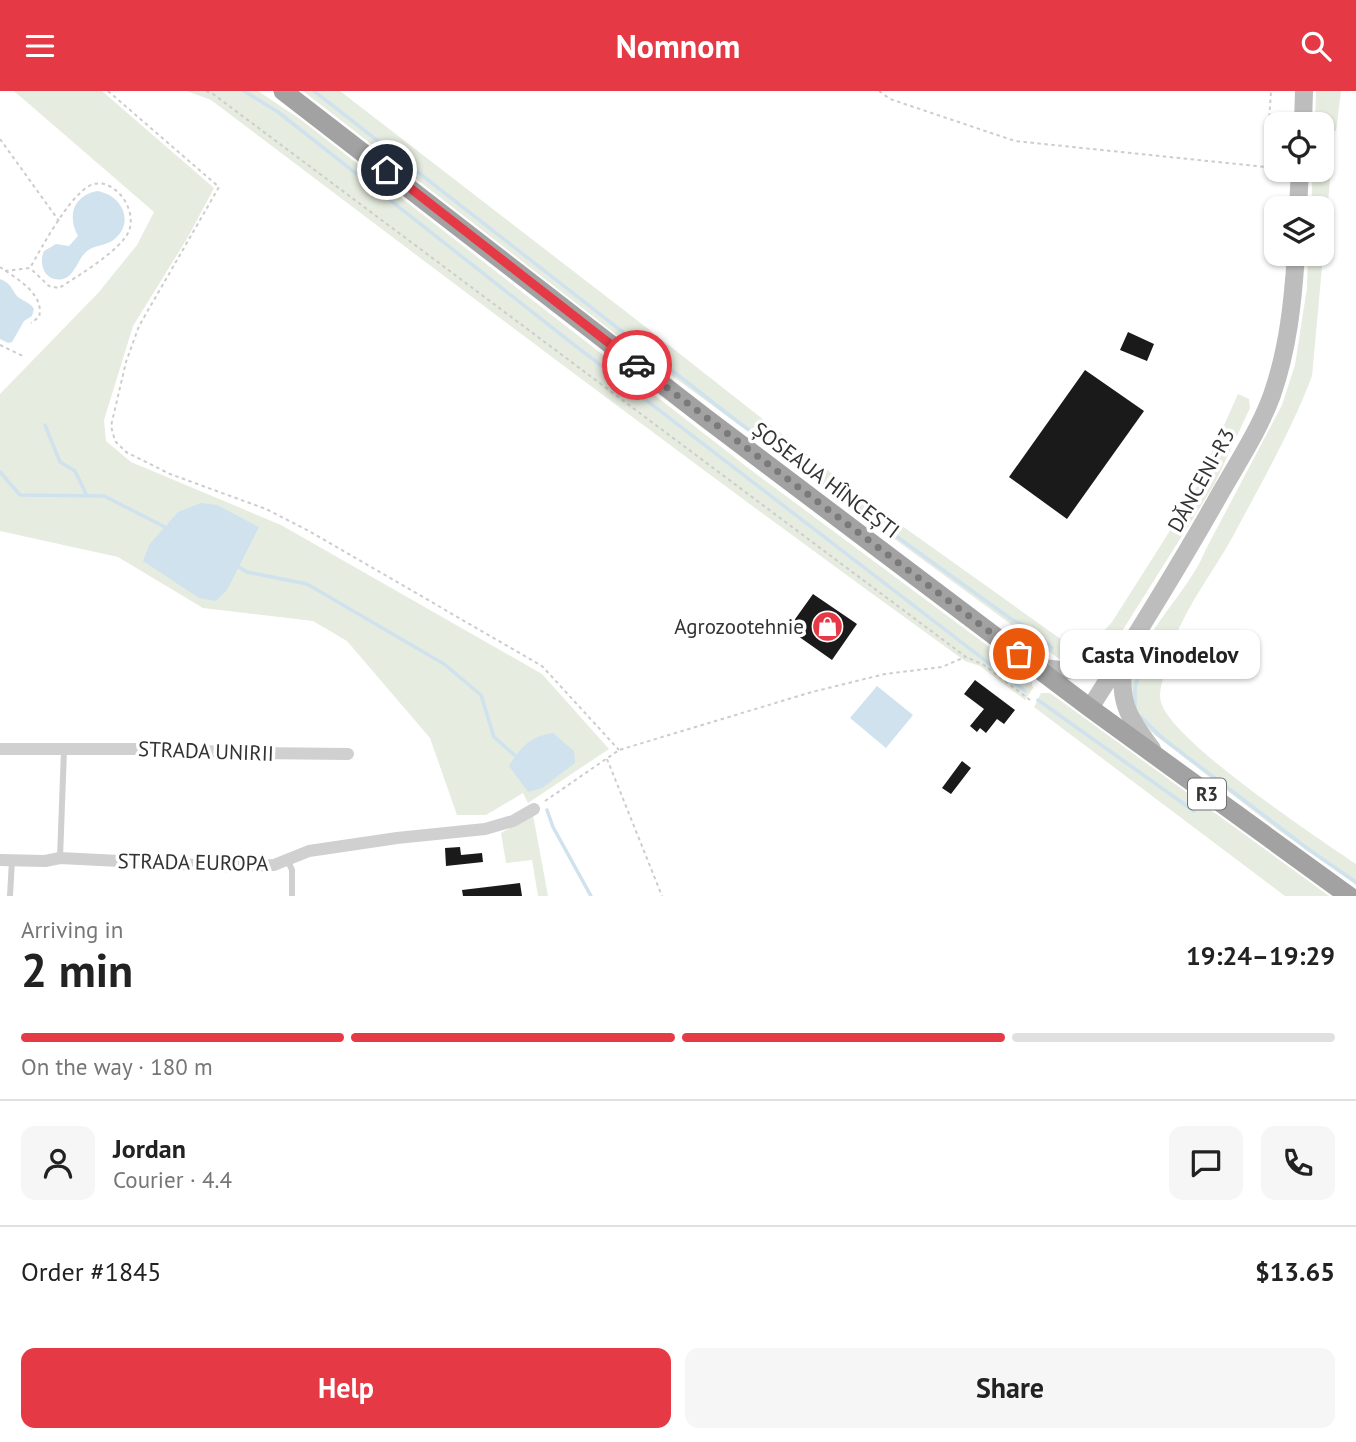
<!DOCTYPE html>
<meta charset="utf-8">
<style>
body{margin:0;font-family:"PT Sans",sans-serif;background:#f6f6f6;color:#222;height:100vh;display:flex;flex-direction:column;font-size:26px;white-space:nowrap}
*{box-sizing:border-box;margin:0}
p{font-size:23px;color:#767676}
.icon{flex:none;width:38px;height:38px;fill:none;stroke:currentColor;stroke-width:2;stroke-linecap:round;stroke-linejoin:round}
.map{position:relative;height:805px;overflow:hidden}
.sheet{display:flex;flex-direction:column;background:#fff;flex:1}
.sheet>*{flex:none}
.controls{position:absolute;left:1264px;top:21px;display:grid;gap:14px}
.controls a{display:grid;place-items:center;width:70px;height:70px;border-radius:14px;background:#fff;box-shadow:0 2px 5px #0004;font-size:35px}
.pin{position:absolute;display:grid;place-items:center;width:60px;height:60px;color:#fff;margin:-30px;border:4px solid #fff;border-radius:50%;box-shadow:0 2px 7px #0007}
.courier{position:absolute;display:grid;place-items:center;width:70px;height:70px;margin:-35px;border:5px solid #e63946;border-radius:50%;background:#fff;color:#222;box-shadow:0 2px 9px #0007}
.bubble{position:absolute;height:49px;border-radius:14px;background:#fff;box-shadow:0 2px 5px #0004;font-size:23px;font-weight:700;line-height:49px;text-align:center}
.headline em{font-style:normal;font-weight:700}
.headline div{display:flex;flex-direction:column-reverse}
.headline{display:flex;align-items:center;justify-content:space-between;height:119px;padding:0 21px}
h1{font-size:46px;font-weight:700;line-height:52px}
.bar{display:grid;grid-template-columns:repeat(4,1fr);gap:10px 7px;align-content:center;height:84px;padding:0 21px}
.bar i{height:9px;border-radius:5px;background:#e0e0e0}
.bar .selected{background:#e63946}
.bar p{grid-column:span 4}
.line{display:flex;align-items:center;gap:18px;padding:0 21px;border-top:2px solid #e0e0e0}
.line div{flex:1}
.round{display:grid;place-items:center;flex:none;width:74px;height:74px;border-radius:14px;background:#f6f6f6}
.button{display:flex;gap:14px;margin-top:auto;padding:14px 21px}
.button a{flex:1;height:80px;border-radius:14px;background:#e63946;color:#fff;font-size:28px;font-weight:700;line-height:80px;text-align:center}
.button a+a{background:#f6f6f6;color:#222}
header{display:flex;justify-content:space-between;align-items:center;height:91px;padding:0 21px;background:#e63946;color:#fff;font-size:32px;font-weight:700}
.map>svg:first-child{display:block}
</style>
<header><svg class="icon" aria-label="menu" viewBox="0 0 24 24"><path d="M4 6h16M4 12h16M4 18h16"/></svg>Nomnom<svg class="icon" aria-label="search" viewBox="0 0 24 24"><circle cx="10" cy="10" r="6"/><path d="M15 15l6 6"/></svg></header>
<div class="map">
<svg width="1356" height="805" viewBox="0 0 1356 805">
<rect width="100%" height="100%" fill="#fff"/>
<!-- green -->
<path fill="#e6ecdf" d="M 14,0 L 102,0 L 214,97 L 188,146 L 133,235 L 104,329 L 106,350 L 131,371 L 281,434 L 542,583 L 609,658 L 528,712 L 523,702 L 486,724 L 457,724 L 430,647 L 347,550 L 313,530 L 203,517 L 118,466 L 0,440 L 0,303 L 99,201 L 137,154 L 154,121 Z
M 187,0 L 258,0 L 300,28 L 747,376 L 1031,587 L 1033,597 L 1025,609 L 980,575 L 965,570 C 711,387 461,198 211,9 Z
M 303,0 L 340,0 L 638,230 L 863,407 L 1076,559 L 1089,556 L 1112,531 L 1159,457 L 1195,399 L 1238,303 L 1249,308 L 1250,317 L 1214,394 L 1119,545 L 1104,564 L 1073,574 L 1058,567 L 1020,540 L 626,251 Z
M 1316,0 L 1341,0 L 1336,40 L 1321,38 L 1321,33 L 1315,33 Z
M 1321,55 L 1333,57 L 1312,285 C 1291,341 1260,394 1232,447 C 1213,481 1188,513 1174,549 C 1171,559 1168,570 1165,580 C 1163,589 1158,602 1161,611 C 1171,650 1318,747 1356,773 L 1356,794 L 1277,738 L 1151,641 C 1147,636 1140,630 1137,625 C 1110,566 1186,510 1205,460 L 1282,314 L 1295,274 L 1307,197 L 1308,163 L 1321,163 L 1321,117 L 1311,117 L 1313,79 L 1321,79 Z
M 1041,602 L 1050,602 L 1329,805 L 1285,805 L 1034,616 Z
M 533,724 L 548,805 L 538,805 L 532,769 L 506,772 L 501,742 Z"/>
<!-- water -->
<path fill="#cfe2ee" d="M 97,100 C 123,104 136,133 112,150 C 104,155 95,154 87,160 C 78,167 75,185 63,188 C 45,192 38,173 44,160 L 56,153 L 69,155 L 78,145 C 67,125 73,105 97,100 Z
M 0,188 C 10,192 11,196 16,204 C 21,210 29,210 34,218 L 32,225 L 24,230 L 12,251 L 8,252 L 0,248 Z
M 201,412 L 217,414 L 259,436 L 227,499 L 216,510 L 199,507 L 143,470 L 149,454 L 178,421 Z
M 877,595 L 913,624 L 886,657 L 850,627 Z
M 553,642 L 574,660 L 575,672 L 542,697 L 528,701 L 509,675 C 522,655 529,646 553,642 Z"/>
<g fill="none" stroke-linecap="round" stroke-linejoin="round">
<!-- stream -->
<path stroke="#cfe2ee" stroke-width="3.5" d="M 244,0 L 278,21 L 573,253 L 1025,600
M 314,0 L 738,331 L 1011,528 L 1034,539 L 1052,557
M 45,334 L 60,371 L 75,380 L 87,405
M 0,381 L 20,404 L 104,405 L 169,438
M 237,475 L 247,481 L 307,493 L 444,573 L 481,604 L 494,646 L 519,668
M 1038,609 L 1194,720
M 1135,616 L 1135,596 L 1145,563
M 1140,625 L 1161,646 L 1308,758 L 1356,791
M 547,719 L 553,736 L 591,805"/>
</g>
<!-- building -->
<path fill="#1a1a1a" d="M 1128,241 L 1154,253 L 1147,270 L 1120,259 Z
M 1085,279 L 1144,320 L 1067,428 L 1009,386 Z
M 813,503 L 857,533 L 832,569 L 788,538 Z
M 975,589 L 1015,619 L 1004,633 L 997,628 L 986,642 L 980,637 L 977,641 L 970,635 L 984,618 L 964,603 Z
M 962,670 L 971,677 L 951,703 L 942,697 Z
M 460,756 L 461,764 L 482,762 L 483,771 L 446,775 L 445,757 Z
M 520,792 L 522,805 L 463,805 L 462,799 Z"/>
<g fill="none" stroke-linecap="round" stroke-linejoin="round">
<!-- path -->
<path stroke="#cdcdcd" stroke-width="2" stroke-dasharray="3.5 3.5" stroke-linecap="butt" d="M 108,0 L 219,96 L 139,235 L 126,271 L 111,335 L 115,350 L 126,361 L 170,383 L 266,418 L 309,440 L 542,575 L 619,659
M 206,0 L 213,3 L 966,566 L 984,574 L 1030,609
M 879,0 L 890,8 L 1015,50 L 1266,76 L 1271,0
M 0,48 L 59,130
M 0,176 C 17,188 45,203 39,226 L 31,232
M 5,180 L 30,177 C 42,156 68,107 89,95 C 110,83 138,115 129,140 C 121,159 78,185 59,197 L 49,195 L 30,177
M 0,254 L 23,265
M 607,668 L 662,805
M 545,710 L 619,659 L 812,601 L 885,583 L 942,576 L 965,566"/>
<!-- service -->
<path stroke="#d0d0d0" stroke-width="6" d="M 60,767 L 64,659
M 288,770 L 292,779 L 292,805
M 10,805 L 12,769"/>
<!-- minor -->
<path stroke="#d0d0d0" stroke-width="12" d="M 0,658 L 156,658 L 250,662 L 348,663
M 0,769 L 45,770 L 60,767 L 238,776 L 274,774 L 309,760 L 397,747 L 485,738 L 513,730 L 534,718"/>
<!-- secondary -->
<path stroke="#bdbdbd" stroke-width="18" d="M 1303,33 L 1304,0
M 1298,117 L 1300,79
M 1125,565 C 1117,608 1127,625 1152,658
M 1035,575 C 1072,583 1089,581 1123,562
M 1090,617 C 1134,548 1177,479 1217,408 C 1236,374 1259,340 1272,304 C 1288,258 1293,210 1296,163"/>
<!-- trunk -->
<path stroke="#a2a2a2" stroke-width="19" d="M 283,0 L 707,328 L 1090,617 L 1349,805"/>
</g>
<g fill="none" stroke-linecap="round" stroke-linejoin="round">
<!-- done -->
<path stroke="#7a7a7a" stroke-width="7" stroke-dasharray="0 12.6" d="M 637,274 L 1019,563"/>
<!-- route -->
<path stroke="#e63946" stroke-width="9" d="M 387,79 L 637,274"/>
</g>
<!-- icons -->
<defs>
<symbol id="shop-disc" viewBox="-11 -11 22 22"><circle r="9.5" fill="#e63946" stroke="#fff"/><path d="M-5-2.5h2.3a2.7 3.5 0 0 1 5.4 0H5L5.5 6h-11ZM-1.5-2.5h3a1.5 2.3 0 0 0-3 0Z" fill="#fff"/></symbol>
</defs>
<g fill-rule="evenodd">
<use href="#shop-disc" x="810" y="518" width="35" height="35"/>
</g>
<g text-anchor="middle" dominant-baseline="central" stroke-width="7" stroke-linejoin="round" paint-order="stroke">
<!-- shield labels -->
<rect fill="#fff" stroke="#707070" stroke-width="2" x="1188" y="687.5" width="38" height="31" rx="5"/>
<g font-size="19" font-weight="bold" fill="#333">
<text x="1207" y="703">R3</text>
</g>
<!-- street labels -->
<g font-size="21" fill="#333" stroke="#fff">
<text transform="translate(826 389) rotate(37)">ȘOSEAUA HÎNCEȘTI</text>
<text transform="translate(1201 389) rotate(-61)">DĂNCENI-R3</text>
<text transform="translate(206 660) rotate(2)">STRADA UNIRII</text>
<text transform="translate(193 771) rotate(1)">STRADA EUROPA</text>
</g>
<!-- poi labels -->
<g font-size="21" fill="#333" stroke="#fff" text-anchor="end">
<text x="804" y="535">Agrozootehnie</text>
</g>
</g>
</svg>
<div class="controls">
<a><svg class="icon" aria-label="locate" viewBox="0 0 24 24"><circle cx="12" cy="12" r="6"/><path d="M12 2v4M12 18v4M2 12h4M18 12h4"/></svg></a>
<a><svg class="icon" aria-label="layers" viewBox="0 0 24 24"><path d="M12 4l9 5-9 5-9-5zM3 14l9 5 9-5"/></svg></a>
</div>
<div class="pin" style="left:1019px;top:563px;background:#ea580c"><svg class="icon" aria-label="bag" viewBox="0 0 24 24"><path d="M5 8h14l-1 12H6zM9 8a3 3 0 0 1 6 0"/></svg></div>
<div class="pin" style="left:387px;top:79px;background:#1f2937"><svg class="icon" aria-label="home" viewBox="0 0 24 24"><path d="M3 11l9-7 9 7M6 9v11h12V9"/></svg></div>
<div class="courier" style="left:637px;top:274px"><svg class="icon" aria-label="car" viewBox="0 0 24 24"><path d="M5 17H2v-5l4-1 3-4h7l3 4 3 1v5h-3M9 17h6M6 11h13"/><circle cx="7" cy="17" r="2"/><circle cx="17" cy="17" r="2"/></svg></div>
<div class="bubble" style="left:1060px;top:539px;width:200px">Casta Vinodelov</div>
</div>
<section class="sheet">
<div class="headline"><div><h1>2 min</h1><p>Arriving in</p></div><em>19:24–19:29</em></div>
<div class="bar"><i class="selected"></i><i class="selected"></i><i class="selected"></i><i></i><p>On the way · 180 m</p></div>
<div class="line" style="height:126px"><a class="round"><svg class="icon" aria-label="person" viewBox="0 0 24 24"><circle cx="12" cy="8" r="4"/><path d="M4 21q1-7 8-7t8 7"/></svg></a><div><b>Jordan</b><p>Courier · 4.4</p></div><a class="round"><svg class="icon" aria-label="chat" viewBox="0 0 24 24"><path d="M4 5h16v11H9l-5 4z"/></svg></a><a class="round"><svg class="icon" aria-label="phone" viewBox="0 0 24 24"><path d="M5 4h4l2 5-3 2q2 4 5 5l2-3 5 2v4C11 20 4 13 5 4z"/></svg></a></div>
<div class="line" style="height:91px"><div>Order #1845</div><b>$13.65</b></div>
<div class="button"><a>Help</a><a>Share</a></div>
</section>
